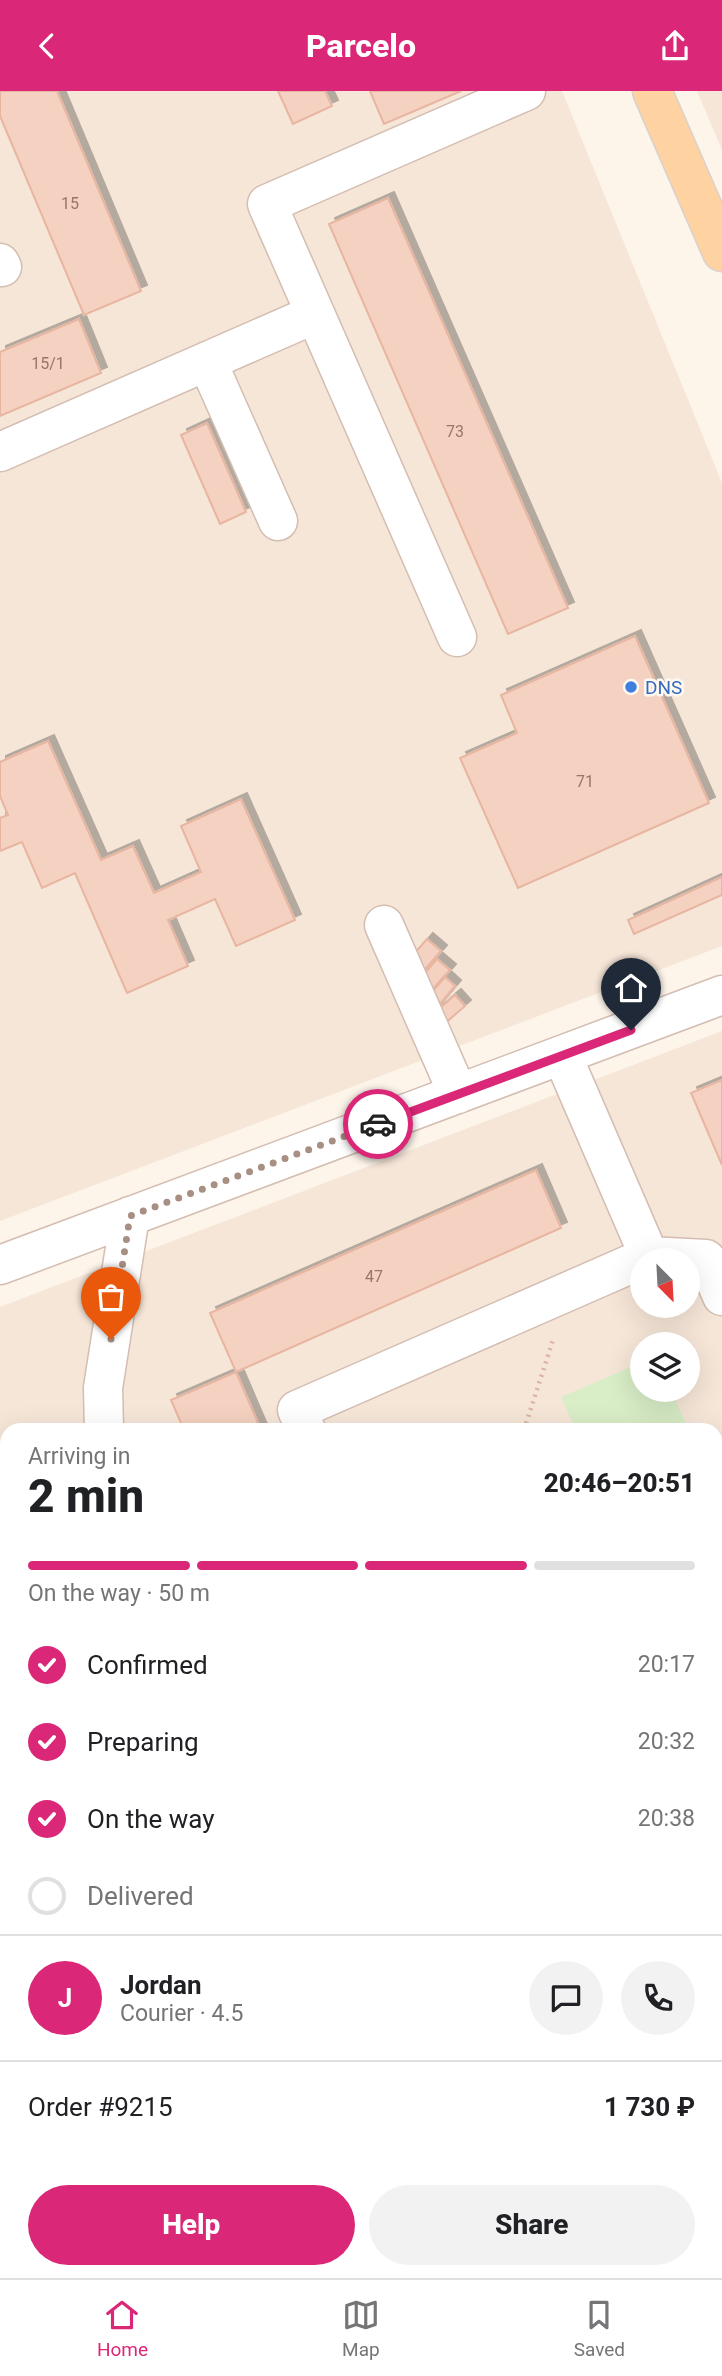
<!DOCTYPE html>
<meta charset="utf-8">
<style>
body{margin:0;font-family:Roboto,sans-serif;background:#f2f2f2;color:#202124;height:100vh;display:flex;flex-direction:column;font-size:26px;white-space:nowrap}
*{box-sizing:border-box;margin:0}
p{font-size:23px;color:#757577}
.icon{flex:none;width:38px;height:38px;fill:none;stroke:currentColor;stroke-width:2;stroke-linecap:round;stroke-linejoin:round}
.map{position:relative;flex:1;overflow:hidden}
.side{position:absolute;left:0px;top:1332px;width:723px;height:856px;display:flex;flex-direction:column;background:#fff;border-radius:21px 21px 0 0;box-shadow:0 7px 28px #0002}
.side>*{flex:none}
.needle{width:46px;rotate:156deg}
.buttons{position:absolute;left:630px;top:1157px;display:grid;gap:14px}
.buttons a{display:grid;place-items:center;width:70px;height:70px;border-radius:50%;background:#fff;box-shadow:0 7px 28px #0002;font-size:35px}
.pin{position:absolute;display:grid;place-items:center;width:60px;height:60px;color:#fff;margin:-72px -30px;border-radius:50% 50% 50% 0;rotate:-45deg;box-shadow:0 0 7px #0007}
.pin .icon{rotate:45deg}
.courier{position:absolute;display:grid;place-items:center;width:70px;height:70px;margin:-35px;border:5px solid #db2777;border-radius:50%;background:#fff;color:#222;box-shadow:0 2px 9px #0007}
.head em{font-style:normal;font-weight:800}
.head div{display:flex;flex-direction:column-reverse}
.head{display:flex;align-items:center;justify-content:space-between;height:119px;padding:0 28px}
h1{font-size:46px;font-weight:800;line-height:52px}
.bar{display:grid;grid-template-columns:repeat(4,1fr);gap:10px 7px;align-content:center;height:84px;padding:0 28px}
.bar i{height:9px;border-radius:5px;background:#e0e0e0}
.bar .active{background:#db2777}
.bar p{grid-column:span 4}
.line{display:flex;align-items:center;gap:18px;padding:0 28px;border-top:2px solid #e0e0e0}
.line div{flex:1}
.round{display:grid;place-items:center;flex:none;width:74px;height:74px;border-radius:37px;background:#f2f2f2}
ol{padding:0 28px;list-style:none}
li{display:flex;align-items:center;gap:21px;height:77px}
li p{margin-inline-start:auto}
li .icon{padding:7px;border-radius:50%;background:#db2777;color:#fff;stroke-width:4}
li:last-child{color:#757577}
li i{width:38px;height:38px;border:4px solid #e0e0e0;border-radius:50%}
.button{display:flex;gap:14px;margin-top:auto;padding:14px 28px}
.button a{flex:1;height:80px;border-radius:42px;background:#db2777;color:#fff;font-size:28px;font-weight:800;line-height:80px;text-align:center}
.button a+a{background:#f2f2f2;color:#202124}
header{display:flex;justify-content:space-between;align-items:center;height:91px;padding:0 28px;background:#db2777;color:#fff;font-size:32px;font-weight:800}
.tab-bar{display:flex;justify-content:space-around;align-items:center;height:98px;border-top:2px solid #e0e0e0;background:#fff;font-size:19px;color:#757577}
.tab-bar a{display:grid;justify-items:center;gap:4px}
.tab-bar .active{color:#db2777}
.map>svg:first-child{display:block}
</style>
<header><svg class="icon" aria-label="back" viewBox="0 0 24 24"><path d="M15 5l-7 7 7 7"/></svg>Parcelo<svg class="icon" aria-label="share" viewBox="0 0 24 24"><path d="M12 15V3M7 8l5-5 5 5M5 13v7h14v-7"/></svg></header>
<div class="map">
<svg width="722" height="2187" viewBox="0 0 722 2187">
<defs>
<filter id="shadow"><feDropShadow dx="6" dy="-6" stdDeviation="0" flood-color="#0004"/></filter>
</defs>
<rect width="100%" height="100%" fill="#fdf4ea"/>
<!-- residential -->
<path fill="#f6e6d8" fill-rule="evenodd" d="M 0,0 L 562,0 L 722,392 L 722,855 L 0,1130 Z
M 697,0 L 722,0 L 722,59 Z
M 722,940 L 722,2083 L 716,2086 L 716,1339 L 7,1339 L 7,2116 L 0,2098 L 0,1216 ZM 642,1169 L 688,1169 L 688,1214 L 642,1214 ZM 642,1253 L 688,1253 L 688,1298 L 642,1298 Z
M 33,2181 L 534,2181 L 521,2187 L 36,2187 Z"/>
<!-- green -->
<path fill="#d9edc7" d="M 642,1271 L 642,1298 L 671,1299 L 689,1339 L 576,1339 L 561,1306 Z
M 716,1400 L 722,1414 L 722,1455 L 716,1458 Z"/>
<!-- building -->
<path fill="#f4d1c0" stroke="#e8b5a0" stroke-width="2" filter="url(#shadow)" d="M 0,0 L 57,0 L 141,200 L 84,224 L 0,25 Z
M 278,0 L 325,0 L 332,15 L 293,33 Z
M 370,0 L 461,0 L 384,33 Z
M 388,107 L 568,517 L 508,543 L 329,133 Z
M 79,228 L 101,282 L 0,325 L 0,261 Z
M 207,332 L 246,421 L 220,433 L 181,344 Z
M 635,545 L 709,712 L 518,797 L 460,667 L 517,642 L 501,604 Z
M 48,650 L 101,769 L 133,755 L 154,802 L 201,781 L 181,735 L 241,708 L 295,829 L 236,855 L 215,808 L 168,829 L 188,875 L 127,902 L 75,782 L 42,797 L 22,751 L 0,760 L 0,727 L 8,724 L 0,705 L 0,671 Z
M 722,786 L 722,804 L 634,843 L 628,829 Z
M 427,848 L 441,860 L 421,883 L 407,871 Z
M 437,868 L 450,879 L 431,900 L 419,889 Z
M 445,886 L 455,895 L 435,919 L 424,910 Z
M 455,904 L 465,915 L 443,934 L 433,923 Z
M 722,989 L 722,1074 L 691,1002 Z
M 536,1079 L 561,1137 L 236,1281 L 210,1222 Z
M 236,1281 L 261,1339 L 184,1339 L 171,1309 Z
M 0,1432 L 7,1448 L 7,1582 L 0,1585 Z
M 716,1608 L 722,1622 L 722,1793 L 716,1779 Z
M 722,2015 L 722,2082 L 716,2085 L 716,2018 Z
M 321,2180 L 361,2180 L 364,2187 L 318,2187 L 316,2182 Z"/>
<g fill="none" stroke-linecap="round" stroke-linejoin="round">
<defs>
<path id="minor" d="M 0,172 L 2,176
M 207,270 L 278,430
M 0,361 L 315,223
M 457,546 L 267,113 L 526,0
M 384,834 L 458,1003
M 562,964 L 649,1165
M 0,1174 L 722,904
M 104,1339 L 103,1297 L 130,1125
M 306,1339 L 297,1319 L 649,1165 L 706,1168 L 722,1205
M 716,1473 L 722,1471
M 716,1892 L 722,1906
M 716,2141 L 722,2138
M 0,2160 L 7,2177
M 432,2180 L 434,2187
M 611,2187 L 626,2180"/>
<path id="major" d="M 652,0 L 722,161"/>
</defs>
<!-- minor casing -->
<use href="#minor" stroke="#d4bdb1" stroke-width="41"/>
<!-- major casing -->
<use href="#major" stroke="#dad0cd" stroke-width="41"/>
<!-- path -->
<path stroke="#dab3a2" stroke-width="4.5" stroke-dasharray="2 5" stroke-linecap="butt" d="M 524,1339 L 554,1246"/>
<!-- minor -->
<use href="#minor" stroke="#fff" stroke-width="38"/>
<!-- major -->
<use href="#major" stroke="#fed3a1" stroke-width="38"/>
</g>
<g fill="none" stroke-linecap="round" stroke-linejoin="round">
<!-- done -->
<path stroke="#a88f83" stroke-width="7" stroke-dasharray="0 12.6" d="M 111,1248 L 130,1125 L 378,1033"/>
<!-- route -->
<path stroke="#db2777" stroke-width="9" d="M 378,1033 L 631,939"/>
</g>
<!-- markers -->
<circle fill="#3f7fe0" stroke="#fff9f2" stroke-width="2.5" cx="631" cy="596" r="7"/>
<g text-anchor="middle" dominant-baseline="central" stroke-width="5" stroke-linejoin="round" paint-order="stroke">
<!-- number labels -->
<g font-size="16" fill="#997668">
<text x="70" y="112">15</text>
<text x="48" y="272">15/1</text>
<text x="455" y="340">73</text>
<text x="585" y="690">71</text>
<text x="374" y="1185">47</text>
</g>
<!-- shop labels -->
<g font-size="19" fill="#366cbe" stroke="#fff9f2" text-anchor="start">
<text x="645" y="596">DNS</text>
</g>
</g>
</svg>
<div class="buttons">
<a><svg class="needle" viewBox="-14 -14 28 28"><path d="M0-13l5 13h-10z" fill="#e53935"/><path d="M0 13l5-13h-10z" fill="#757577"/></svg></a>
<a><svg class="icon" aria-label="layers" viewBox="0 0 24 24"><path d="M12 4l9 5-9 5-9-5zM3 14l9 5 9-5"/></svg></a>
</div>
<div class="pin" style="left:111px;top:1248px;background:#ea580c"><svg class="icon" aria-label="bag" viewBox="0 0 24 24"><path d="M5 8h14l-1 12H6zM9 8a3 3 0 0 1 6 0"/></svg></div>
<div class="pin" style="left:631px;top:939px;background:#1f2937"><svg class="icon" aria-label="home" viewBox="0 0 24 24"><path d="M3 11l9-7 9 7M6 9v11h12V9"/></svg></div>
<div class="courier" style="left:378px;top:1033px"><svg class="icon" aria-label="car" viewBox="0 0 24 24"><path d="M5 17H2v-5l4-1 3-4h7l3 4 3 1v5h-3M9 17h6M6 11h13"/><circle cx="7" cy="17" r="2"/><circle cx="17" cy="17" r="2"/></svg></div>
<section class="side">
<div class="head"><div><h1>2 min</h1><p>Arriving in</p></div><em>20:46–20:51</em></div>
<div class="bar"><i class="active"></i><i class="active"></i><i class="active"></i><i></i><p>On the way · 50 m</p></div>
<ol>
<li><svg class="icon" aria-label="check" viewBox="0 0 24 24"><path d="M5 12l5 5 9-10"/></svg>Confirmed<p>20:17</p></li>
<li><svg class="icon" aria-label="check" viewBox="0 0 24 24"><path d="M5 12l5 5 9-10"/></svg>Preparing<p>20:32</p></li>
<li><svg class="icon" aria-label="check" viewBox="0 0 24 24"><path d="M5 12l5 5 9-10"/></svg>On the way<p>20:38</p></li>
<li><i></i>Delivered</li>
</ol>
<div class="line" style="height:126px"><b class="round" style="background:#db2777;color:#fff">J</b><div><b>Jordan</b><p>Courier · 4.5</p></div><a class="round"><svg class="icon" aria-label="chat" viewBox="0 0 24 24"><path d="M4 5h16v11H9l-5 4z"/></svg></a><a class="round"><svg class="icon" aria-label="phone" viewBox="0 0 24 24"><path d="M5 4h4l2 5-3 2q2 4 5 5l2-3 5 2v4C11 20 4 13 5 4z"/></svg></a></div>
<div class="line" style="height:91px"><div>Order #9215</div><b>1 730 ₽</b></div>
<div class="button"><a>Help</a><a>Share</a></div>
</section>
</div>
<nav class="tab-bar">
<a class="active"><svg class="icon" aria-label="home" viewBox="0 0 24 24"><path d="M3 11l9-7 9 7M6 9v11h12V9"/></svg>Home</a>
<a><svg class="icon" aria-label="map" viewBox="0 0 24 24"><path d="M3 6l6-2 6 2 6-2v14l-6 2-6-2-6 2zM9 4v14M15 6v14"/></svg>Map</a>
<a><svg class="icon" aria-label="saved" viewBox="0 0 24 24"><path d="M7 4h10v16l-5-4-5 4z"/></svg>Saved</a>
</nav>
